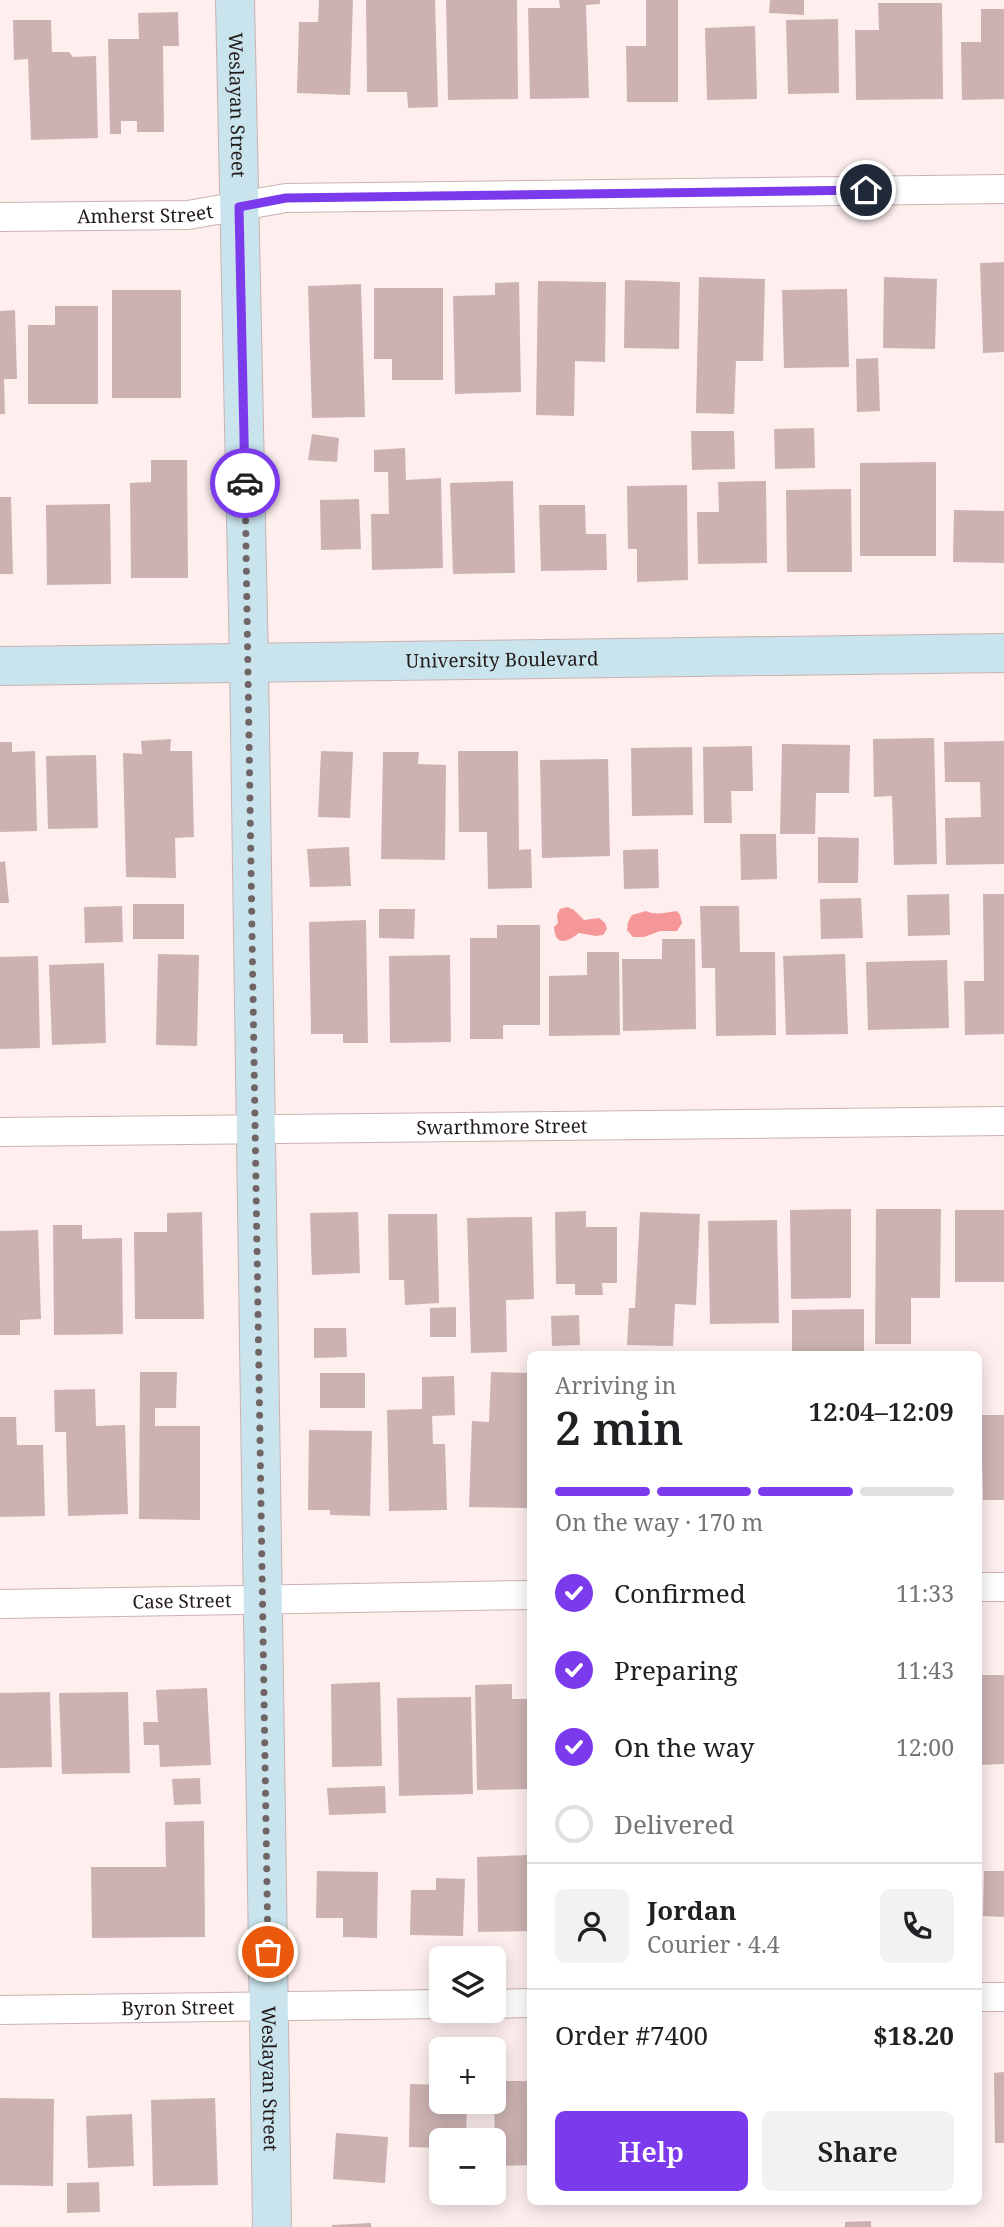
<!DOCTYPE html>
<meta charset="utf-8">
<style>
body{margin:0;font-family:"Noto Serif",serif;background:#f2f2f2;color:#202124;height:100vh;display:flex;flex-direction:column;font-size:26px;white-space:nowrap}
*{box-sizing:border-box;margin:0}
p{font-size:23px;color:#757577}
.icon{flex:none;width:38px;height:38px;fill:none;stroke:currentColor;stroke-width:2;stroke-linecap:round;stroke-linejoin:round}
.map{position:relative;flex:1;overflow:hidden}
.sheet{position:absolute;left:527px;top:1351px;width:455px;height:854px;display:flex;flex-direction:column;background:#fff;border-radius:10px;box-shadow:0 4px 18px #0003}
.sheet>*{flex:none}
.controls{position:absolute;left:429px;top:1946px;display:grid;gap:14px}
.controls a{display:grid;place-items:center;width:77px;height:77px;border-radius:10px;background:#fff;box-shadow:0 4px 18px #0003;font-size:35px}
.pin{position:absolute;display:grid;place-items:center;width:60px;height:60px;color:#fff;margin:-30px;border:4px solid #fff;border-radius:50%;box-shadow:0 2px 7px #0007}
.courier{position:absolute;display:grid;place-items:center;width:70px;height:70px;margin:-35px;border:5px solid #7c3aed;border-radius:50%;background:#fff;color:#222;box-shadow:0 2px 9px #0007}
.summary em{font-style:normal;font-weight:600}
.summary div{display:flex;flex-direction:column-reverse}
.summary{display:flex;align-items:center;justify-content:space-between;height:119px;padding:0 28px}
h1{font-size:46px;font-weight:600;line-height:52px}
.bar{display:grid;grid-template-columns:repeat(4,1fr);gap:10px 7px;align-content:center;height:84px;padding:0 28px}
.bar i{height:9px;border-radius:5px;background:#e0e0e0}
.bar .selected{background:#7c3aed}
.bar p{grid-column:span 4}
.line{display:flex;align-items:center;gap:18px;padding:0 28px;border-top:2px solid #e0e0e0}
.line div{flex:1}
.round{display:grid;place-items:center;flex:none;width:74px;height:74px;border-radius:10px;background:#f2f2f2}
ol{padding:0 28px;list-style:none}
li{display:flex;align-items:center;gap:21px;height:77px}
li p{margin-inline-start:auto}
li .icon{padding:7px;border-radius:50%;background:#7c3aed;color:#fff;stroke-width:4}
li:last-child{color:#757577}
li i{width:38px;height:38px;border:4px solid #e0e0e0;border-radius:50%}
.cta{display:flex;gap:14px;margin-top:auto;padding:14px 28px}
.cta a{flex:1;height:80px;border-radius:10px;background:#7c3aed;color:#fff;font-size:28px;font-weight:600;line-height:80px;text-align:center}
.cta a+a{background:#f2f2f2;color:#202124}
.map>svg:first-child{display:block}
</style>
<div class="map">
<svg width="1004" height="2227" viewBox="0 0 1004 2227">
<rect width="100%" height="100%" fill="#feeeee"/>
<!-- water -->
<path fill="#f59799" d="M 567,907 L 574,910 L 584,920 L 599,918 L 605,923 L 607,929 L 603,935 L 596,936 L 579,933 C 568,942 555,947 554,927 L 558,923 L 557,915 L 560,909 Z
M 646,911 C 657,916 665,912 677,911 L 680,915 L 682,923 L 677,931 L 660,931 L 644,937 L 633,937 L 627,930 L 628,922 L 632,915 Z"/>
<!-- building -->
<path fill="#ccb3b2" d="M 319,0 L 353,0 L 350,95 L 297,93 L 299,22 L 318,22 Z
M 366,0 L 435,0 L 438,107 L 408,108 L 407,92 L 367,92 Z
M 446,0 L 517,0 L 518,99 L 448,100 Z
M 559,0 L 600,0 L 600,4 L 586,5 L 589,98 L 530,99 L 528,8 L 560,8 Z
M 646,0 L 678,0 L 678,102 L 627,102 L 626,46 L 646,46 Z
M 770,0 L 804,0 L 804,15 L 769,13 Z
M 878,3 L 942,3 L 943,99 L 856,100 L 855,30 L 879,30 Z
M 981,9 L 1004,9 L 1004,99 L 962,100 L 961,42 L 981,42 Z
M 178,12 L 179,46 L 163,46 L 164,132 L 137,132 L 137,121 L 121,121 L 121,134 L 110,134 L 108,39 L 139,39 L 138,13 Z
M 838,19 L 839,93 L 788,94 L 786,20 Z
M 13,20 L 51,20 L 52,52 L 69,52 L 73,57 L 96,56 L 98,138 L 31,140 L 28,59 L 14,60 Z
M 755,26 L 757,99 L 707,100 L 705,28 Z
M 1004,262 L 1004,352 L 983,353 L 980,263 Z
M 699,277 L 765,279 L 763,361 L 736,361 L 734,414 L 696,413 Z
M 884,277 L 937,279 L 935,349 L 883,348 Z
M 625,280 L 680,282 L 679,349 L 624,348 Z
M 538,281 L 606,282 L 605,362 L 575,361 L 574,416 L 536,415 Z
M 519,282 L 521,392 L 455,394 L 453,296 L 495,295 L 495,283 Z
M 361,284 L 365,417 L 312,418 L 308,286 Z
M 374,288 L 443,288 L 443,380 L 392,380 L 392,359 L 374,359 Z
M 847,289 L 849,367 L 784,368 L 782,290 Z
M 112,290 L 181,290 L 181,398 L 112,398 Z
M 55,306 L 98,306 L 98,404 L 28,404 L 28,325 L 55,325 Z
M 15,310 L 17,379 L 4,379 L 5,414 L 0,414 L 0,311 Z
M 878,358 L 880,411 L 857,412 L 856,359 Z
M 814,428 L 815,468 L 775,469 L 774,429 Z
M 691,431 L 734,431 L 735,469 L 692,470 Z
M 312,434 L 339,438 L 337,462 L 308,460 Z
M 405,448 L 406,480 L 441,478 L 443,568 L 372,570 L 371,514 L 389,514 L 388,472 L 374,472 L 374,450 Z
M 151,460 L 187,460 L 188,578 L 131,578 L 130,483 L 151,482 Z
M 936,462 L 936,556 L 860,556 L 860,463 Z
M 513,481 L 515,573 L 453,574 L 450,483 Z
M 766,481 L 767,563 L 698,564 L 697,512 L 719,512 L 718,482 Z
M 687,485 L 688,580 L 637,582 L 637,549 L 628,549 L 627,486 Z
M 851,489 L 852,572 L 787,572 L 786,490 Z
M 0,497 L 11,497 L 13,574 L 0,574 Z
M 359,499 L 361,549 L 321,550 L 320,500 Z
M 110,504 L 111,584 L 47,585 L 46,505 Z
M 539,505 L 585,505 L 586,534 L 606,534 L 607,570 L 541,571 Z
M 954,510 L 1004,511 L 1004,563 L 953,562 Z
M 934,738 L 937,864 L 894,865 L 892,796 L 874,797 L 873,739 Z
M 171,739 L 170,751 L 192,751 L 194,837 L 175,838 L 176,878 L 126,877 L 123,753 L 142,754 L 141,741 Z
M 1004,741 L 1004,864 L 946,865 L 945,818 L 981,817 L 980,782 L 945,782 L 944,742 Z
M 0,742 L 12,742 L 12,752 L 35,751 L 37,831 L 0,832 Z
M 782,744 L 850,745 L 849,793 L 816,793 L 815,834 L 780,834 Z
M 752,746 L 753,791 L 731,791 L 732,823 L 704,823 L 703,747 Z
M 692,747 L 693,815 L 632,816 L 631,748 Z
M 321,751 L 353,752 L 350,818 L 318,817 Z
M 458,751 L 518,751 L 519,850 L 531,849 L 532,888 L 488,889 L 487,832 L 459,832 Z
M 383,752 L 419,752 L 418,764 L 446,765 L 445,860 L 381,859 Z
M 96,755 L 98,828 L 48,829 L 46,756 Z
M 608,759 L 610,856 L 542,858 L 540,760 Z
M 740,834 L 776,834 L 777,879 L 741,880 Z
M 818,837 L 859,838 L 858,883 L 818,883 Z
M 349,847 L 351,886 L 310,887 L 307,849 Z
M 658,849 L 659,888 L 624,889 L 623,850 Z
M 5,861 L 9,903 L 0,903 L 0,862 Z
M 949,894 L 950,935 L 908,936 L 907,895 Z
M 983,894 L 1004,894 L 1004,1034 L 965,1035 L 964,981 L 984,981 Z
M 861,898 L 863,938 L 821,939 L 820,899 Z
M 133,904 L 184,904 L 184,939 L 133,939 Z
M 122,906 L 123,942 L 85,943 L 84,907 Z
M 700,906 L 739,906 L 740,952 L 775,952 L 776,1035 L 716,1036 L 715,968 L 702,968 Z
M 379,909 L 415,909 L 414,939 L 379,938 Z
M 366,920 L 368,1043 L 343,1043 L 343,1034 L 311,1034 L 309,922 Z
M 497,925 L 540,925 L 540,1025 L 503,1025 L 503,1039 L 470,1039 L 470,938 L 497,938 Z
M 662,939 L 695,939 L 696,1029 L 623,1031 L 622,959 L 662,959 Z
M 587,952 L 619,952 L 620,1035 L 549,1036 L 549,976 L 587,975 Z
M 158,954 L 199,955 L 197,1046 L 156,1045 Z
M 845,954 L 848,1034 L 786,1035 L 783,956 Z
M 450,955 L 451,1042 L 390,1043 L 389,956 Z
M 38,956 L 40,1048 L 0,1049 L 0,957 Z
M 947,960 L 949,1028 L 868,1030 L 866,962 Z
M 104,963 L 106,1043 L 52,1045 L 49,965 Z
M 851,1209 L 851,1298 L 791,1299 L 790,1210 Z
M 876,1209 L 941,1209 L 940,1298 L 911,1298 L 911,1344 L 875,1344 Z
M 955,1210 L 1004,1210 L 1004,1282 L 955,1282 Z
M 586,1211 L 586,1227 L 617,1227 L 617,1283 L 602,1283 L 603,1295 L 575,1295 L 575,1284 L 556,1284 L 555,1212 Z
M 202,1212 L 204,1319 L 135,1319 L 134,1232 L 167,1232 L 167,1213 Z
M 358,1212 L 360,1273 L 312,1275 L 310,1213 Z
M 640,1212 L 700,1214 L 696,1305 L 675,1304 L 673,1346 L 627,1345 L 629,1308 L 635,1308 Z
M 388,1214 L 437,1214 L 439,1303 L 405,1305 L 404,1280 L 389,1280 Z
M 532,1217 L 534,1299 L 506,1300 L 507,1352 L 471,1353 L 467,1218 Z
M 777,1220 L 779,1323 L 710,1324 L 708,1221 Z
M 53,1225 L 82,1225 L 82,1239 L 122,1238 L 123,1334 L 54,1335 Z
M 38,1230 L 41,1319 L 20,1320 L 20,1335 L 0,1335 L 0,1231 Z
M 456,1307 L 456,1337 L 430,1337 L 430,1308 Z
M 864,1309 L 864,1351 L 792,1352 L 792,1310 Z
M 579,1315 L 580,1345 L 552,1346 L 551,1316 Z
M 314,1328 L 346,1328 L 347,1357 L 314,1358 Z
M 140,1372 L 177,1372 L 176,1408 L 155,1408 L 155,1426 L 200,1426 L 200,1520 L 139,1519 Z
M 491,1372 L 530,1373 L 530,1508 L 469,1507 L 472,1421 L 489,1422 Z
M 320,1373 L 365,1373 L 365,1408 L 320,1408 Z
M 454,1376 L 455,1415 L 432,1416 L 433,1444 L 445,1444 L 447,1510 L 389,1511 L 387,1410 L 422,1409 L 422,1377 Z
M 95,1389 L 96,1426 L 125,1425 L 128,1514 L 68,1516 L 66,1432 L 55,1432 L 54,1390 Z
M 981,1415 L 1004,1415 L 1004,1500 L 983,1500 Z
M 0,1417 L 16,1417 L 17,1445 L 43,1445 L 45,1516 L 0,1517 Z
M 309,1430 L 372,1431 L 370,1516 L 330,1515 L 330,1510 L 308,1510 Z
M 978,1675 L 1004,1675 L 1004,1764 L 978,1765 Z
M 380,1682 L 382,1766 L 332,1767 L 331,1684 Z
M 512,1684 L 512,1699 L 530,1699 L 530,1789 L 477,1790 L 475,1685 Z
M 207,1688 L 211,1765 L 160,1767 L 159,1745 L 144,1745 L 143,1722 L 158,1722 L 156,1690 Z
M 50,1692 L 52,1767 L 0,1768 L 0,1693 Z
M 128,1692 L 130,1773 L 62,1774 L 59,1693 Z
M 471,1697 L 473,1794 L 399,1796 L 397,1698 Z
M 200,1778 L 201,1804 L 174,1805 L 172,1779 Z
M 385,1786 L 386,1813 L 329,1815 L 327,1788 Z
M 204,1821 L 205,1937 L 92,1938 L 91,1867 L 166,1867 L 165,1822 Z
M 530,1855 L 530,1931 L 478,1932 L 477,1857 Z
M 317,1871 L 378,1872 L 377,1938 L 343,1937 L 343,1918 L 316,1918 Z
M 984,1871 L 1004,1871 L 1004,1917 L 983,1916 Z
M 436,1878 L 465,1879 L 463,1936 L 410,1935 L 411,1890 L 436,1890 Z
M 1004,2072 L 1004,2143 L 995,2143 L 994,2073 Z
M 494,2081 L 530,2081 L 530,2165 L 495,2166 Z
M 410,2084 L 441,2085 L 441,2102 L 467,2102 L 466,2140 L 441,2140 L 441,2148 L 409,2147 Z
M 0,2098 L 54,2099 L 53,2186 L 0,2185 Z
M 215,2098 L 218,2185 L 153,2186 L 151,2100 Z
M 132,2114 L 134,2166 L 88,2168 L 86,2116 Z
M 336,2133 L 388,2137 L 385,2183 L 333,2179 Z
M 99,2182 L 100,2212 L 67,2213 L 67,2183 Z
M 558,2202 L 600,2202 L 600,2204 L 559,2205 Z
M 871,2221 L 871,2227 L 845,2227 L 845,2222 Z
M 371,2223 L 371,2227 L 332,2227 L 332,2225 Z"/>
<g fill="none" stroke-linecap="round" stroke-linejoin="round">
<defs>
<g id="street">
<path id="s1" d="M 0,217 L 188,215 L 286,198 L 1004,189"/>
<path id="s2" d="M 0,1132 L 1004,1121"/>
<path d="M 978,1587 L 1004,1587"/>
<path id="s3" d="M 0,1604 L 530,1595"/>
<path d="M 978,1997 L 1004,1997"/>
<path d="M 494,2004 L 530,2003"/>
<path id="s4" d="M 0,2010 L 441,2004"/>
</g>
<g id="secondary">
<path id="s5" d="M 235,0 L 249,662 L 272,2227"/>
<path id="s6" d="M 0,666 L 1004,653"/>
</g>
</defs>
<!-- street casing -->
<use href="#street" stroke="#ccb2b2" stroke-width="30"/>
<!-- secondary casing -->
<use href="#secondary" stroke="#ccb2b2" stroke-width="40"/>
<!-- street -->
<use href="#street" stroke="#fff" stroke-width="28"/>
<!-- secondary -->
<use href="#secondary" stroke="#c9e4ed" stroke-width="38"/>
</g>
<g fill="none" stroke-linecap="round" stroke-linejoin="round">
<!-- done -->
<path stroke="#706464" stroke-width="7" stroke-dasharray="0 12.6" d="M 245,483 L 268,1952"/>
<!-- route -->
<path stroke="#7c3aed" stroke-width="9" d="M 245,483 L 239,207 L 286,198 L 866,190"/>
</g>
<g text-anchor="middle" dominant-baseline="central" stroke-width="5" stroke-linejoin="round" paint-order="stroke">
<!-- street labels -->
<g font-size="19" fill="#231a1a" stroke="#feeeee">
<text stroke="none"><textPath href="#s5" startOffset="105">Weslayan Street</textPath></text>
<text stroke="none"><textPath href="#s1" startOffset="145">Amherst Street</textPath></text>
<text stroke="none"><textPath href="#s6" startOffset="502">University Boulevard</textPath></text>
<text stroke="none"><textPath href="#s2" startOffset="502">Swarthmore Street</textPath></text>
<text stroke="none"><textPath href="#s3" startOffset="182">Case Street</textPath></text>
<text stroke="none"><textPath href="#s4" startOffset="178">Byron Street</textPath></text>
<text stroke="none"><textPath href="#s5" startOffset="2079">Weslayan Street</textPath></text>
</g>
</g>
</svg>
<div class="controls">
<a><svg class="icon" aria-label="layers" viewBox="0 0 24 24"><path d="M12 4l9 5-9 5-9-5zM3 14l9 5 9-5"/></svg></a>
<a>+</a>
<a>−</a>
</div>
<div class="pin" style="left:268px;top:1952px;background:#ea580c"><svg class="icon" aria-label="bag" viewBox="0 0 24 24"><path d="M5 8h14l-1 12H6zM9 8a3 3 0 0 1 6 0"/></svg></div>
<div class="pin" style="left:866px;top:190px;background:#1f2937"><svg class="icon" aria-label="home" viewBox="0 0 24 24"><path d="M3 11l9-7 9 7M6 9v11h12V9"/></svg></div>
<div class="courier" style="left:245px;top:483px"><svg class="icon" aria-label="car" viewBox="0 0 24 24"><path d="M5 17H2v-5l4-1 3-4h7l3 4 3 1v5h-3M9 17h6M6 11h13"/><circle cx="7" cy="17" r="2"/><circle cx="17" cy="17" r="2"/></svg></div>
<section class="sheet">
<div class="summary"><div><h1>2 min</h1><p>Arriving in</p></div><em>12:04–12:09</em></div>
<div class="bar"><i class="selected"></i><i class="selected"></i><i class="selected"></i><i></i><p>On the way · 170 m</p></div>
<ol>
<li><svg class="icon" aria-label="check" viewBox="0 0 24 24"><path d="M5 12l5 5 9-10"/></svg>Confirmed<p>11:33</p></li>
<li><svg class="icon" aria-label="check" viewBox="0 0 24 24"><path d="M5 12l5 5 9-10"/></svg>Preparing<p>11:43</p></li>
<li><svg class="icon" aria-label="check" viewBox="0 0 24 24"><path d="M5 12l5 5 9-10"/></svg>On the way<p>12:00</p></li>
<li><i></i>Delivered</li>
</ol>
<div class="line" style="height:126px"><a class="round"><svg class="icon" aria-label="person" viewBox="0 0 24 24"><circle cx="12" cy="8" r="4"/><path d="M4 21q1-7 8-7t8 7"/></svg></a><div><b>Jordan</b><p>Courier · 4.4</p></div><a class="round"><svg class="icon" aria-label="phone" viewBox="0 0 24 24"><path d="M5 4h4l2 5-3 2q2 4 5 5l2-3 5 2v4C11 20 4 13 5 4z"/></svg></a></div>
<div class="line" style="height:91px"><div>Order #7400</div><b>$18.20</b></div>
<div class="cta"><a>Help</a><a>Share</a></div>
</section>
</div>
